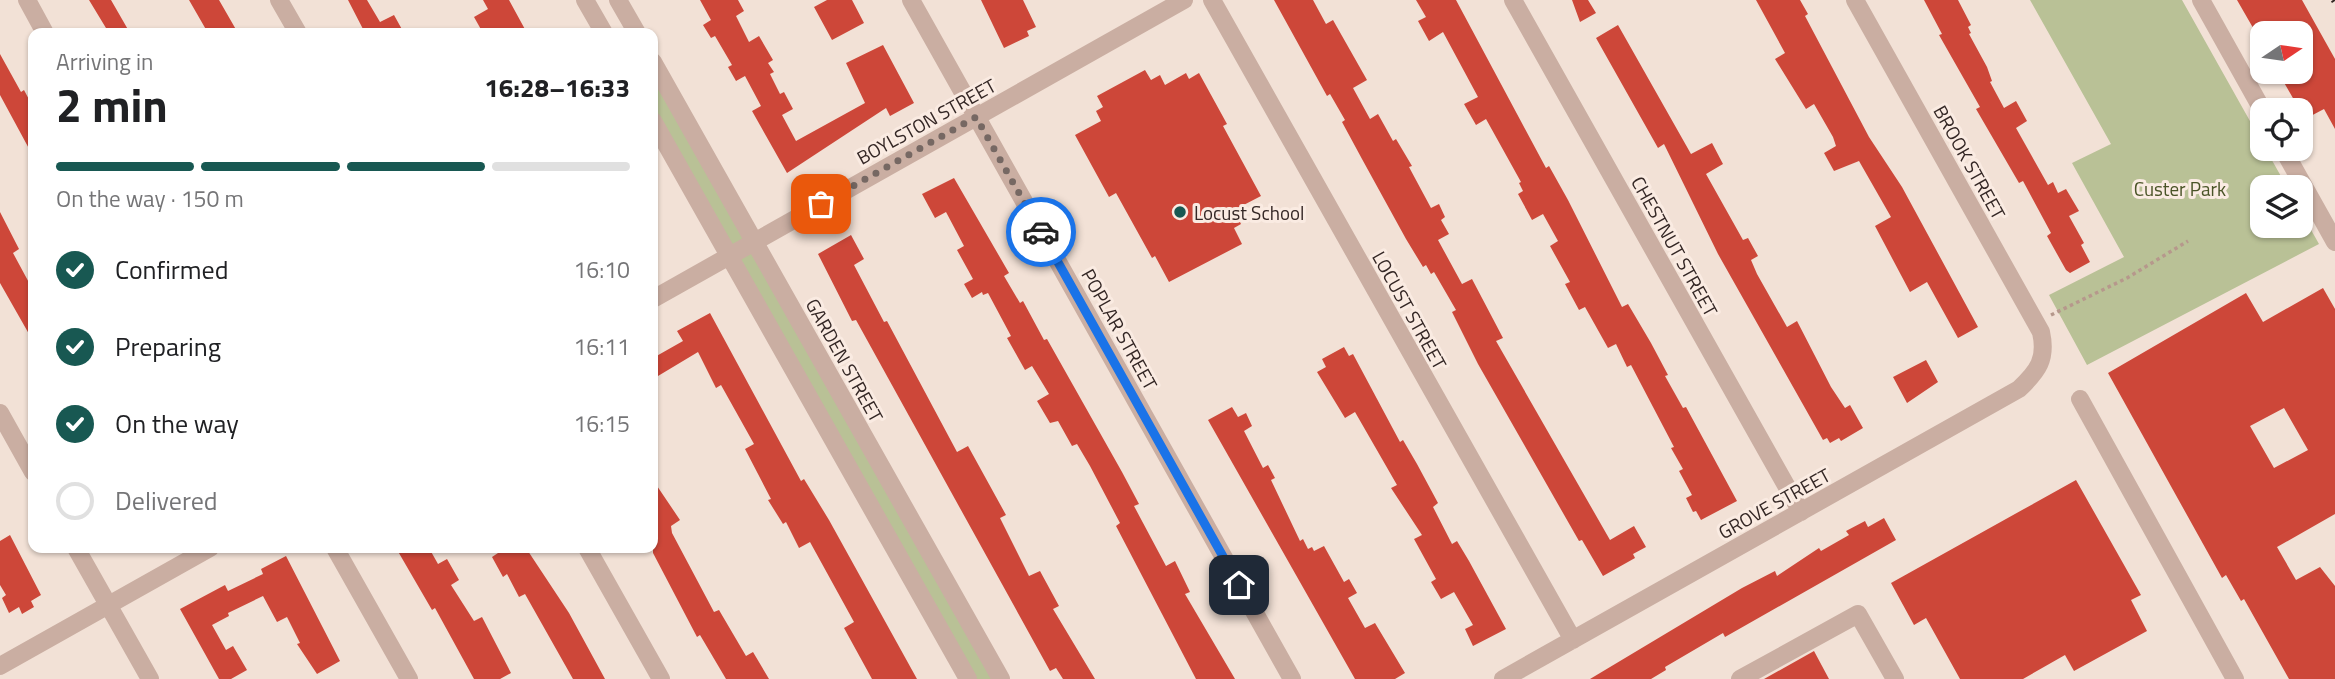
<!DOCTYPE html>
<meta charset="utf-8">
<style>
body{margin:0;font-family:"Titillium Web",sans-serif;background:#f2f2f2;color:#202124;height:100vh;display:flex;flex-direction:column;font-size:26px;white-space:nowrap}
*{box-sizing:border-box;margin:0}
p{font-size:23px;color:#757577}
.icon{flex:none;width:38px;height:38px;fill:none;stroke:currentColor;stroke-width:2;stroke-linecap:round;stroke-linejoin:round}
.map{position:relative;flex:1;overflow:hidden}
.panel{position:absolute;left:28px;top:28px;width:630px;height:525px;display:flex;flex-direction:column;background:#fff;border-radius:14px;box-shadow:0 2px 5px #0004}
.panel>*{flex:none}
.needle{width:46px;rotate:77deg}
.controls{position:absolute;left:2250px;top:21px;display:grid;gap:14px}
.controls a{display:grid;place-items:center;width:63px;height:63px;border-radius:14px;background:#fff;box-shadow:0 2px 5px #0004;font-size:35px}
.pin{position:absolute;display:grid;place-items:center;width:60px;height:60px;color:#fff;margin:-30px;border-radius:14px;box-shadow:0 4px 10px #0006}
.courier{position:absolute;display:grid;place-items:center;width:70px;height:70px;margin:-35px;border:5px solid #1a73e8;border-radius:50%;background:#fff;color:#222;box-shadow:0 2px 9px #0007}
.overview em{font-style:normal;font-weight:700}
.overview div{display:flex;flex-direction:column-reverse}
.overview{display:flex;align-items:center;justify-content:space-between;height:119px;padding:0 28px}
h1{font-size:46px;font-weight:700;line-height:52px}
.bar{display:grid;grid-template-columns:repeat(4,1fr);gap:10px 7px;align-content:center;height:84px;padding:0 28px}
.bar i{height:9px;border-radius:5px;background:#e0e0e0}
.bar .current{background:#185852}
.bar p{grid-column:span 4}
ol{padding:0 28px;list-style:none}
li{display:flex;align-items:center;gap:21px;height:77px}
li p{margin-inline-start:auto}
li .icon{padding:7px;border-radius:50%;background:#185852;color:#fff;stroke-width:4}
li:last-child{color:#757577}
li i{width:38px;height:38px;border:4px solid #e0e0e0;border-radius:50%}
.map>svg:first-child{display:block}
</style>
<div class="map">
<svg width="2335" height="679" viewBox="0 0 2335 679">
<rect width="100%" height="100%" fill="#f2e1d6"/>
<!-- green -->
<path fill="#b9c196" d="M 2030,0 L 2182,0 L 2287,187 L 2263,187 L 2263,226 L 2301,226 L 2301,212 L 2319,244 L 2087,365 L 2049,295 L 2124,257 L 2072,163 L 2111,144 Z
M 653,67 L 997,679 L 968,679 L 653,116 Z"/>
<!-- building -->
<path fill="#cd4739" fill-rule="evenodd" d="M 89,0 L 111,0 L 130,33 L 109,33 Z
M 189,0 L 219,0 L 238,33 L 208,33 Z
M 348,0 L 367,0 L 380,22 L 394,15 L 404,33 L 359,33 L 364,31 Z
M 483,0 L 509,0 L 527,33 L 483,33 L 474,17 L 488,9 Z
M 700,0 L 738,0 L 744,11 L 736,16 L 749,42 L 759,36 L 773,60 L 768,63 L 774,72 L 770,74 L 780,94 L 784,92 L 793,109 L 782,115 L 796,141 L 865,103 L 846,63 L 883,45 L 914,103 L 890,116 L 886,108 L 787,173 L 752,111 L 761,106 L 745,76 L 736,81 L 728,67 L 732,65 L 715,36 L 711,38 L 703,25 L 711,20 Z
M 827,0 L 852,0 L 864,23 L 832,40 L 814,7 Z
M 981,0 L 1023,0 L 1036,27 L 1027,31 L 1029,36 L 1004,48 Z
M 1274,0 L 1313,0 L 1326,24 L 1333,20 L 1367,80 L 1353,88 L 1370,119 L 1378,114 L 1393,141 L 1396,139 L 1412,166 L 1409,167 L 1431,208 L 1439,204 L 1445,217 L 1441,220 L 1449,234 L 1438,240 L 1462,284 L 1472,279 L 1503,338 L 1496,341 L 1610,540 L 1634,526 L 1646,547 L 1633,554 L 1635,558 L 1603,576 L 1582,540 L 1579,541 L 1478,364 L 1452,312 L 1456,310 L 1434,272 L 1431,274 L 1426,265 L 1423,267 L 1406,239 L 1362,159 L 1342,122 L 1345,120 L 1330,94 L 1327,96 Z
M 1416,0 L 1456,0 L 1546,168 L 1549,166 L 1568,200 L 1622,307 L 1628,304 L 1651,343 L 1668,375 L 1665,376 L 1683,408 L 1686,407 L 1737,501 L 1701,520 L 1696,511 L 1693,512 L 1686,498 L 1692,495 L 1679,471 L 1683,469 L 1671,448 L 1674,447 L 1631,365 L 1627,367 L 1616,344 L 1608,348 L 1585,307 L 1579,310 L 1565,284 L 1570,282 L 1550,246 L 1558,241 L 1543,214 L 1532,220 L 1518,194 L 1523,191 L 1519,183 L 1521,182 L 1486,119 L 1476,125 L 1464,104 L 1478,97 L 1443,32 L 1429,41 L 1418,21 L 1426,17 Z
M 1572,0 L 1588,0 L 1596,13 L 1580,22 Z
M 1756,0 L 1800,0 L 1808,14 L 1805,16 L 1869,137 L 1902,187 L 1978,327 L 1958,338 L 1927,282 L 1910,292 L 1875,226 L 1891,217 L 1859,161 L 1834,171 L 1824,153 L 1836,146 L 1833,137 L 1814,104 L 1806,109 L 1775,59 L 1785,53 Z
M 1924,0 L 1958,0 L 1971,25 L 1968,27 L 1971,33 L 1969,34 L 1987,67 L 1992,81 L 1990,82 L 2004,108 L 2016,101 L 2027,121 L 2016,128 L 2048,185 L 2053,182 L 2058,193 L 2066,189 L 2079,211 L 2069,216 L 2084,243 L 2081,245 L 2090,262 L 2070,273 L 2066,270 L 2047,236 L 2051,233 L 2023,181 L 2019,183 L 1976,109 L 1980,107 L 1939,35 L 1942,34 Z
M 2237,0 L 2302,0 L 2335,59 L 2335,129 L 2324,109 L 2305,119 L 2278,72 L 2301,72 L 2301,33 L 2256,33 Z
M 1618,25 L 1691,154 L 1712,143 L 1723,164 L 1706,174 L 1743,240 L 1748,238 L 1758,256 L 1751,260 L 1757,274 L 1787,327 L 1797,321 L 1831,387 L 1845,408 L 1850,405 L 1863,428 L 1841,441 L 1839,438 L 1830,443 L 1827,438 L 1823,440 L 1718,254 L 1664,144 L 1658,148 L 1596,38 Z
M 0,54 L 21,92 L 24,90 L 33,107 L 33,156 L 0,95 Z
M 1145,70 L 1151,80 L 1160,75 L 1165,85 L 1186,73 L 1189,79 L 1199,73 L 1227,124 L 1223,126 L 1261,196 L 1234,210 L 1241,224 L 1234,228 L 1242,244 L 1169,282 L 1155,256 L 1152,258 L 1116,193 L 1109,197 L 1075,135 L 1101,121 L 1096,111 L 1103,107 L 1097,96 Z
M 954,178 L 1009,273 L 1004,276 L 1020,303 L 1023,301 L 1044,340 L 1047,339 L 1122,472 L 1139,504 L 1134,506 L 1166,566 L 1175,561 L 1190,592 L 1185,594 L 1235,679 L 1196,679 L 1116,526 L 1120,523 L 1090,466 L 1077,444 L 1072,446 L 1058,421 L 1050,423 L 1037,401 L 1049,394 L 1032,366 L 1025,370 L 1007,338 L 1011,336 L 988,293 L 983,295 L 982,292 L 972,298 L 964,284 L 973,279 L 957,250 L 964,246 L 946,212 L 935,218 L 922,194 Z
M 0,212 L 19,249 L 13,253 L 33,290 L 33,341 L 0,283 Z
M 851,235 L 864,259 L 854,265 L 884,322 L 887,321 L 957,452 L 968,446 L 1006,515 L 1000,518 L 1029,576 L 1040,571 L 1059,606 L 1053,609 L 1095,679 L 1063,679 L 1056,668 L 1050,671 L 856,320 L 852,321 L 818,254 Z
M 2323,288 L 2335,309 L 2335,514 L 2277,547 L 2296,580 L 2320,567 L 2335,586 L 2335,679 L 2289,679 L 2244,599 L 2241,601 L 2226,575 L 2222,578 L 2108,373 L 2246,293 L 2263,322 ZM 2284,408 L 2308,450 L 2274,468 L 2250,426 Z
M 710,313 L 801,481 L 804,479 L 829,520 L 917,679 L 872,679 L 844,628 L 854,622 L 810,542 L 799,548 L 786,522 L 783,524 L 768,500 L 771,499 L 745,449 L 754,444 L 721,385 L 716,388 L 698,352 L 653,379 L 653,358 L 683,341 L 677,331 Z
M 1344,347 L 1349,356 L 1353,354 L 1400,442 L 1403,440 L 1417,464 L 1438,503 L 1433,507 L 1452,544 L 1457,541 L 1469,561 L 1506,629 L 1473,646 L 1465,629 L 1473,625 L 1454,592 L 1441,599 L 1431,582 L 1436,579 L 1414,539 L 1422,535 L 1391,488 L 1397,485 L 1355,412 L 1345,418 L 1317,372 L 1326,367 L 1322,359 Z
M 1926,360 L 1938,382 L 1907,403 L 1893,377 Z
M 1232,407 L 1238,417 L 1246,413 L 1252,426 L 1244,431 L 1263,468 L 1268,465 L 1275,478 L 1271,480 L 1300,541 L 1303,539 L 1308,549 L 1312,547 L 1314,551 L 1324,546 L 1344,582 L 1349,579 L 1357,593 L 1348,598 L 1365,628 L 1375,623 L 1405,673 L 1395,679 L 1355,679 L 1208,420 Z
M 653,480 L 680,520 L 671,526 L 672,533 L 714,612 L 719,610 L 746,656 L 753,652 L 769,679 L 726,679 L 700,635 L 697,637 L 653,553 Z
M 2076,480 L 2141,595 L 2131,600 L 2147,631 L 2074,671 L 2065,655 L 2023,679 L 1960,679 L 1926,618 L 1914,625 L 1891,583 Z
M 1884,518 L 1896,540 L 1725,637 L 1723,633 L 1665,667 L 1666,670 L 1651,679 L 1590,679 L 1742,588 L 1775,571 L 1777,576 L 1819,548 L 1821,551 L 1849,535 L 1846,531 L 1865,521 L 1868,527 Z
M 10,535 L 41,595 L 31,601 L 34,607 L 22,614 L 19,607 L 9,613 L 2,598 L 6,595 L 0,585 L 0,541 Z
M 396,548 L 429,548 L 438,564 L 447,559 L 459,580 L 451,585 L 474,621 L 482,617 L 511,673 L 500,679 L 474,679 L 435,608 L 432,610 Z
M 495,548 L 526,548 L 569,613 L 605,679 L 573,679 L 525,594 L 519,597 L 507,574 L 503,577 L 492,557 L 498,553 Z
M 286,556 L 340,661 L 317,674 L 297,644 L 300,643 L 287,617 L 277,622 L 263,596 L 228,613 L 229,616 L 212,625 L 226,650 L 233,646 L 247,670 L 231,679 L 219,679 L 180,609 L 225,585 L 228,591 L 263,574 L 261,569 Z
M 1814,651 L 1829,679 L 1764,679 Z"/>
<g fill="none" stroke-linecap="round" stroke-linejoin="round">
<!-- path -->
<path stroke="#b6988c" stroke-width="3.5" stroke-dasharray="3.5 3.5" stroke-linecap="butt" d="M 2051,315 L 2127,278 L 2188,241"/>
<!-- minor -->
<path stroke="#caaea2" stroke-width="18" d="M 27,0 L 45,33
M 279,0 L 298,33
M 585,0 L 604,33
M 618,0 L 637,33
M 911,0 L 1292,679
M 1212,0 L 1573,640
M 1513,0 L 1801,512
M 2201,0 L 2263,111
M 653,62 L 1001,679
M 653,121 L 968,679
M 2283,149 L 2335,242
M 653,299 L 1184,0
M 2080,399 L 2235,679
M 0,413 L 33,472
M 76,548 L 150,679
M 335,548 L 409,679
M 587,548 L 661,679
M 0,666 L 210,548
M 1503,679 L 2019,389 C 2038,371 2047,359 2041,332 L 1855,0
M 1740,679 L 1858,614 L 1895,679"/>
<!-- rail -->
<path stroke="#342725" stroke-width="5" stroke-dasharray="2 5" stroke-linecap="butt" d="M 2333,0 L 2335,3"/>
</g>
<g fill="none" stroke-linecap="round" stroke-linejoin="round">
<!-- done -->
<path stroke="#766863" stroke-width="7" stroke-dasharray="0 12.6" d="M 821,204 L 976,117 L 1041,232"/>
<!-- route -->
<path stroke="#1a73e8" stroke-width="9" d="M 1041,232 L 1239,585"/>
</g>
<!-- markers -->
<circle fill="#185852" stroke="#faebe2" stroke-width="2.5" cx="1180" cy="212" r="7"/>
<g text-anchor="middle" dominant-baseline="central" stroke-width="6" stroke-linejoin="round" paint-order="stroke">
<!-- street labels -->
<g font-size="19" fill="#342725" stroke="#faebe2">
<text transform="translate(926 121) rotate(-29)">BOYLSTON STREET</text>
<text transform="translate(1970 162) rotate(61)">BROOK STREET</text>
<text transform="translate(1675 246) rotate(61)">CHESTNUT STREET</text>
<text transform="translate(1410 310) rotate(61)">LOCUST STREET</text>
<text transform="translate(1120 329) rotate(61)">POPLAR STREET</text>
<text transform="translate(845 360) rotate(61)">GARDEN STREET</text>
<text transform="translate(1774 503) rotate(-29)">GROVE STREET</text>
</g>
<!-- park labels -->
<g font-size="19" fill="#4a5427" stroke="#faebe2">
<text x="2180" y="188">Custer Park</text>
</g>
<!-- poi labels -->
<g font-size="19" fill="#342725" stroke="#faebe2" text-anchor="start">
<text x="1194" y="212">Locust School</text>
</g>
</g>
</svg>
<div class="controls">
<a><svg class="needle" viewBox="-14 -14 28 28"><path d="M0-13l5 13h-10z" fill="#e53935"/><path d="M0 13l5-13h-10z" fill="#757577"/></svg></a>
<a><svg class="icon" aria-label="locate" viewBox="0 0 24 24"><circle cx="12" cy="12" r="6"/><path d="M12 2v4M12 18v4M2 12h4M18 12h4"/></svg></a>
<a><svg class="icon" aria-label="layers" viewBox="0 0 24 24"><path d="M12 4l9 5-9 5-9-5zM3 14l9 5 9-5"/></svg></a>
</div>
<div class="pin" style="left:821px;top:204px;background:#ea580c"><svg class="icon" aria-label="bag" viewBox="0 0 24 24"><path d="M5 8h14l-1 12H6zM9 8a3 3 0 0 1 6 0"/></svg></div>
<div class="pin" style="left:1239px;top:585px;background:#1f2937"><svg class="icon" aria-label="home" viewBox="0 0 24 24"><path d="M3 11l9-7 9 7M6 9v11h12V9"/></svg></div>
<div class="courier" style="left:1041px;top:232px"><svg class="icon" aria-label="car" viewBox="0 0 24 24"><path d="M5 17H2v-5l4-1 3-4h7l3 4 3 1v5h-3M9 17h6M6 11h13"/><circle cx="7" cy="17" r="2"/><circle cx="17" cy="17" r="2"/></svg></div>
<section class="panel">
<div class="overview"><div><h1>2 min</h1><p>Arriving in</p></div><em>16:28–16:33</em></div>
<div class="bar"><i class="current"></i><i class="current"></i><i class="current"></i><i></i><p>On the way · 150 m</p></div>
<ol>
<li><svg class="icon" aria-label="check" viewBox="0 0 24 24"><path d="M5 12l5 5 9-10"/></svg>Confirmed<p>16:10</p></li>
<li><svg class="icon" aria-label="check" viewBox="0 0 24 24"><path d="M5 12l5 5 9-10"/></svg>Preparing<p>16:11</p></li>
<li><svg class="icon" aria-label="check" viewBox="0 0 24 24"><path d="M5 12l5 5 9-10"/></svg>On the way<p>16:15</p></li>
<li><i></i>Delivered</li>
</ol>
</section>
</div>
